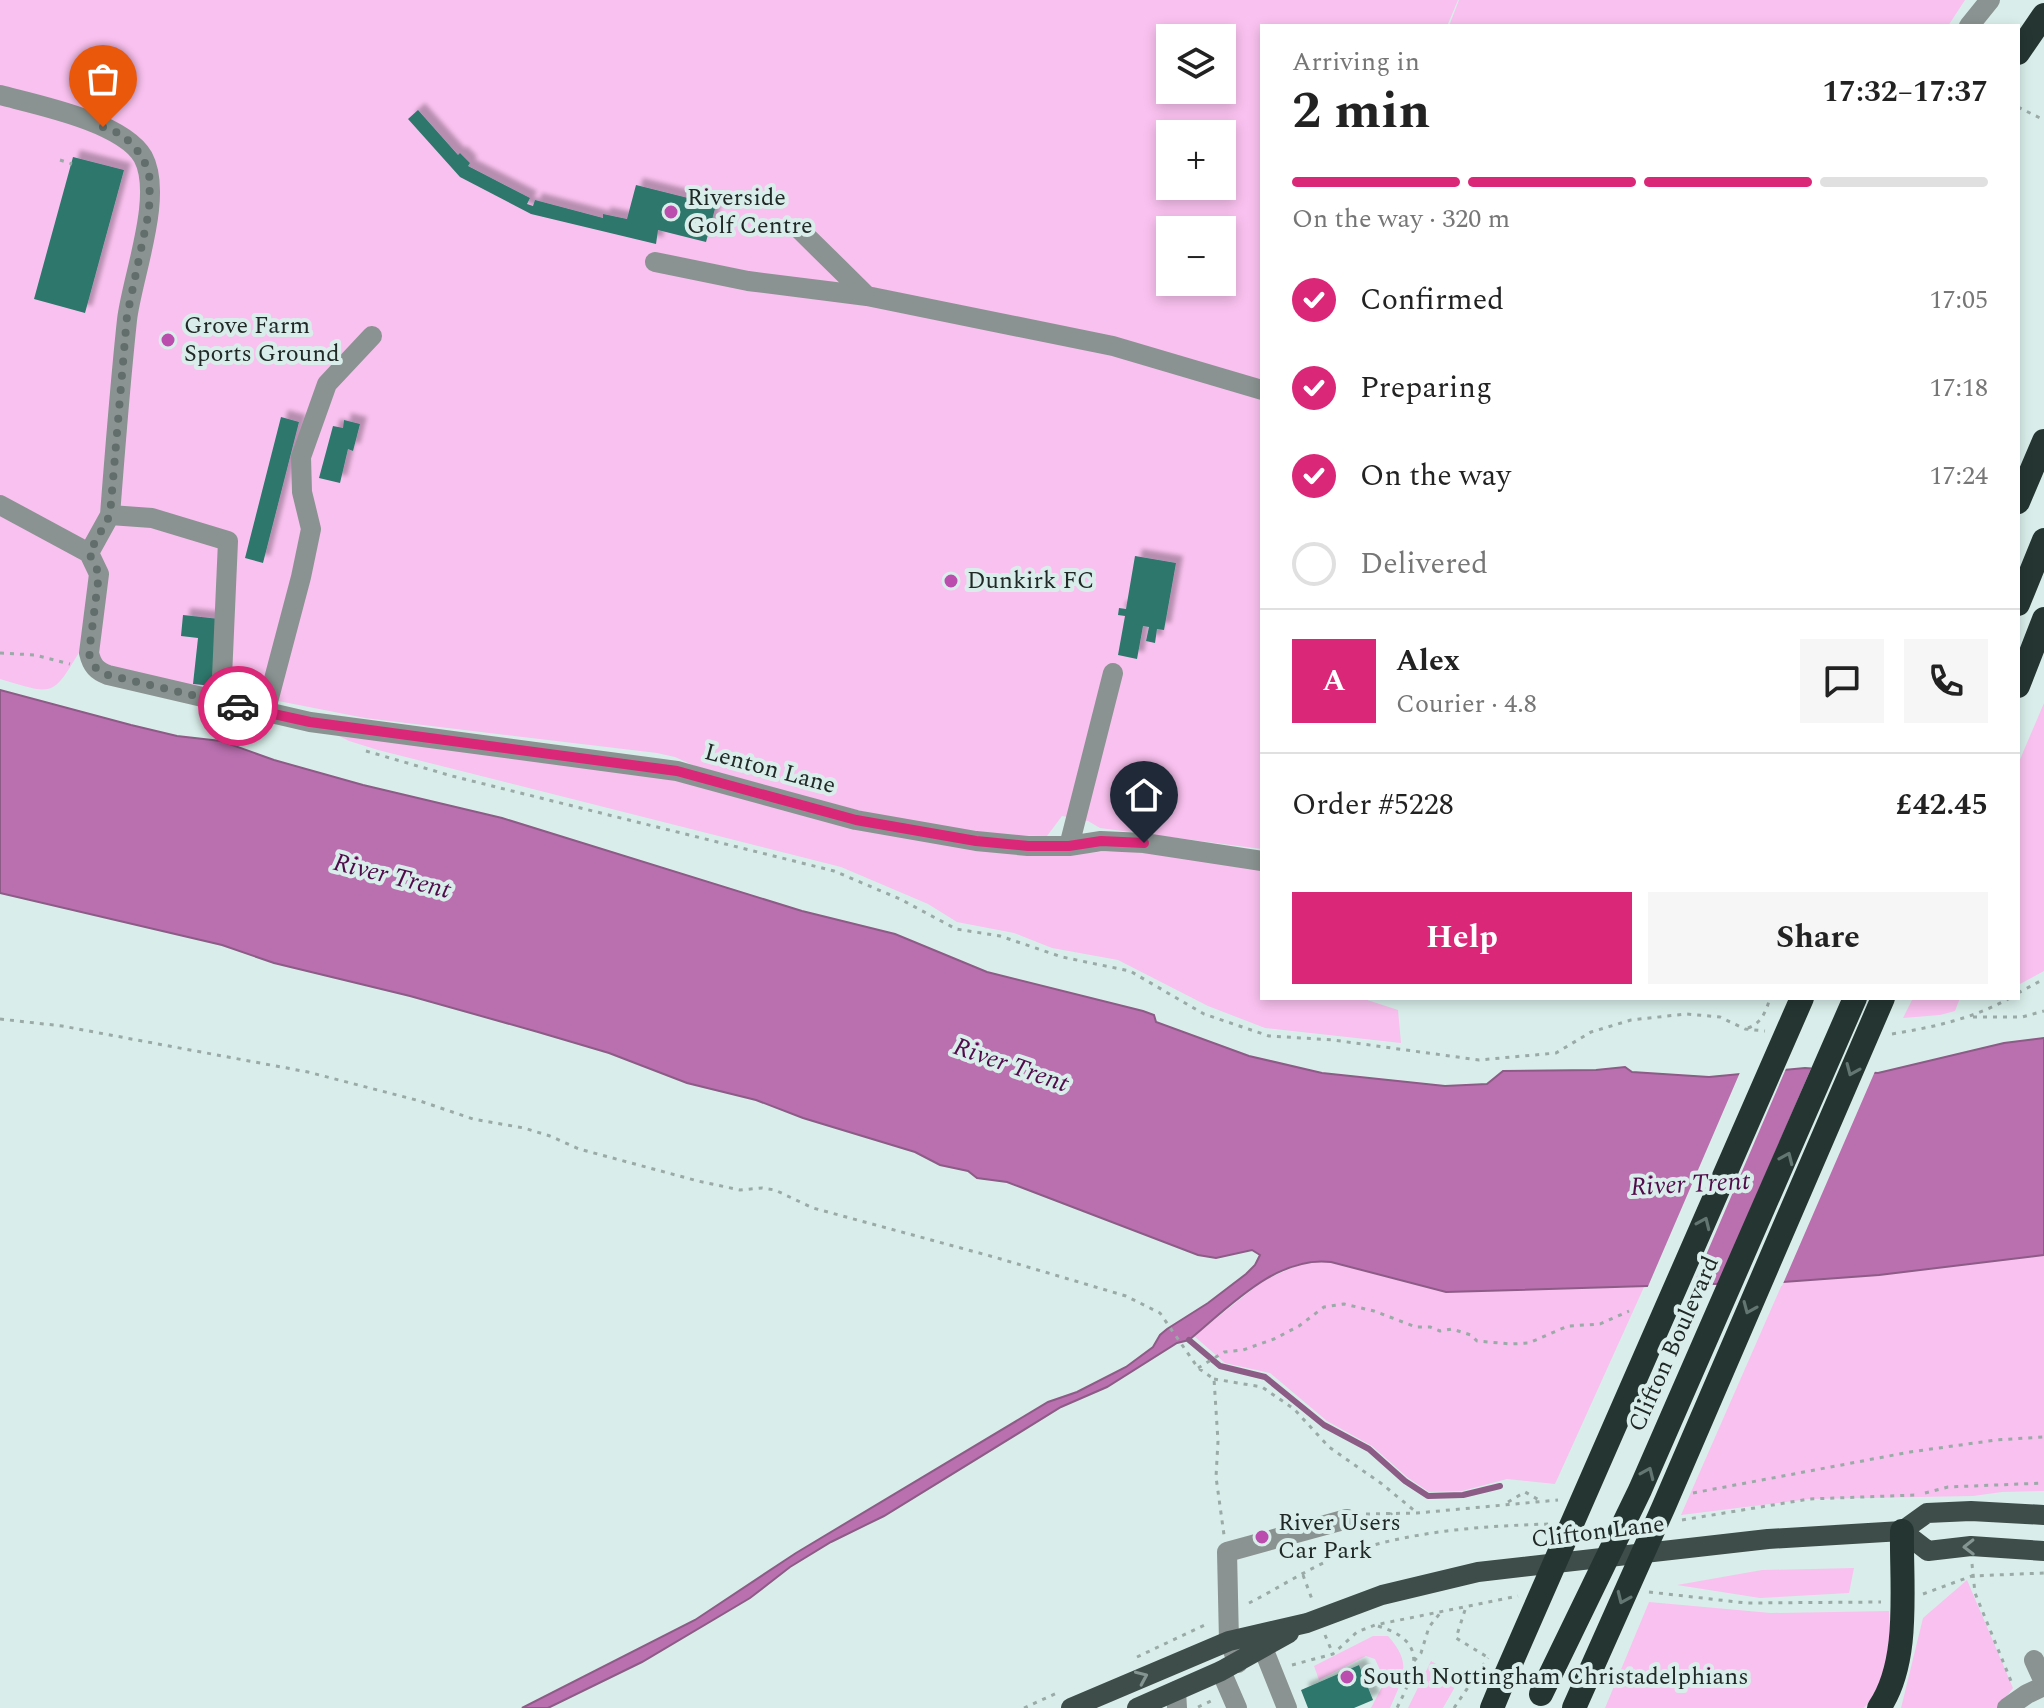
<!DOCTYPE html>
<meta charset="utf-8">
<style>
body{margin:0;font-family:Spectral,serif;background:#f6f6f6;color:#222;height:100vh;display:flex;flex-direction:column;font-size:30px;white-space:nowrap}
*{box-sizing:border-box;margin:0}
p{font-size:26px;color:#767676}
.icon{flex:none;width:44px;height:44px;fill:none;stroke:currentColor;stroke-width:2;stroke-linecap:round;stroke-linejoin:round}
.map{position:relative;flex:1;overflow:hidden}
.drawer{position:absolute;left:1260px;top:24px;width:760px;height:976px;display:flex;flex-direction:column;background:#fff;border-radius:0px;box-shadow:0 4px 12px #0003}
.drawer>*{flex:none}
.controls{position:absolute;left:1156px;top:24px;display:grid;gap:16px}
.controls a{display:grid;place-items:center;width:80px;height:80px;border-radius:0px;background:#fff;box-shadow:0 4px 12px #0003;font-size:40px}
.pin{position:absolute;display:grid;place-items:center;width:68px;height:68px;color:#fff;margin:-82px -34px;border-radius:50% 50% 50% 0;rotate:-45deg;box-shadow:0 0 8px #0007}
.pin .icon{rotate:45deg}
.courier{position:absolute;display:grid;place-items:center;width:80px;height:80px;margin:-40px;border:6px solid #db2777;border-radius:50%;background:#fff;color:#222;box-shadow:0 2px 10px #0007}
.head em{font-style:normal;font-weight:700}
.head div{display:flex;flex-direction:column-reverse}
.head{display:flex;align-items:center;justify-content:space-between;height:136px;padding:0 32px}
h1{font-size:52px;font-weight:700;line-height:60px}
.bar{display:grid;grid-template-columns:repeat(4,1fr);gap:12px 8px;align-content:center;height:96px;padding:0 32px}
.bar i{height:10px;border-radius:6px;background:#e0e0e0}
.bar .active{background:#db2777}
.bar p{grid-column:span 4}
.line{display:flex;align-items:center;gap:20px;padding:0 32px;border-top:2px solid #e0e0e0}
.line div{flex:1}
.round{display:grid;place-items:center;flex:none;width:84px;height:84px;border-radius:0px;background:#f6f6f6}
ol{padding:0 32px;list-style:none}
li{display:flex;align-items:center;gap:24px;height:88px}
li p{margin-inline-start:auto}
li .icon{padding:8px;border-radius:50%;background:#db2777;color:#fff;stroke-width:4}
li:last-child{color:#767676}
li i{width:44px;height:44px;border:4px solid #e0e0e0;border-radius:50%}
.cta{display:flex;gap:16px;margin-top:auto;padding:16px 32px}
.cta a{flex:1;height:92px;border-radius:0px;background:#db2777;color:#fff;font-size:32px;font-weight:700;line-height:92px;text-align:center}
.cta a+a{background:#f6f6f6;color:#222}
.map>svg:first-child{display:block}
</style>
<div class="map">
<svg width="2044" height="1708" viewBox="0 0 2044 1708">
<defs>
<filter id="shadow"><feDropShadow dx="7" dy="-7" stdDeviation="2" flood-color="#0004"/></filter>
</defs>
<rect width="100%" height="100%" fill="#d9eeea"/>
<!-- green -->
<path fill="#f9c1ef" fill-rule="evenodd" d="M 0,0 L 1458,0 L 1447,26 L 1262,26 L 1262,849 L 1100,828 L 1088,821 L 1062,816 L 1047,836 C 928,836 811,798 697,767 L 675,757 L 657,753 L 365,718 L 237,693 L 232,712 L 97,681 L 83,646 C 52,697 56,696 0,679 ZM 1170,38 L 1222,38 L 1222,90 L 1170,90 ZM 1170,134 L 1222,134 L 1222,186 L 1170,186 ZM 1170,230 L 1222,230 L 1222,282 L 1170,282 Z
M 1459,0 L 1965,0 L 1948,26 L 1449,26 Z
M 2044,703 L 2044,971 L 2018,985 L 2018,764 Z
M 329,731 L 681,780 L 1078,853 L 1129,851 L 1262,866 L 1262,998 L 1361,998 L 1398,1010 L 1401,1043 L 1265,1028 L 1208,1006 L 1118,960 L 1052,948 L 1014,933 L 957,922 L 928,904 L 841,867 L 378,750 L 349,741 Z
M 1913,998 L 1960,998 L 1955,1011 L 1940,1015 L 1903,1018 Z
M 2044,1255 L 2044,1491 L 2002,1492 L 1973,1496 L 1809,1499 L 1681,1515 L 1783,1282 L 1879,1275 Z
M 1310,1260 L 1331,1262 L 1446,1292 L 1644,1287 L 1555,1484 L 1507,1479 L 1462,1491 L 1429,1492 L 1407,1477 L 1372,1446 L 1327,1421 L 1270,1373 L 1225,1363 L 1194,1336 L 1264,1280 Z
M 1854,1568 L 1849,1593 L 1760,1598 L 1677,1585 L 1762,1570 Z
M 1967,1580 L 2013,1688 L 1998,1708 L 1901,1708 L 1923,1618 Z
M 1649,1602 L 1771,1613 L 1889,1611 C 1891,1647 1887,1680 1864,1708 L 1605,1708 Z
M 1373,1636 L 1388,1636 C 1413,1664 1403,1677 1390,1708 L 1371,1708 L 1385,1681 L 1375,1659 L 1366,1656 L 1319,1680 L 1314,1666 Z
M 1431,1661 L 1460,1678 L 1443,1708 L 1408,1708 Z"/>
<!-- water -->
<path fill="#ba70af" stroke="#8c5b86" stroke-width="2" d="M 0,690 L 131,725 L 177,736 L 221,741 L 274,760 L 363,785 L 502,818 L 802,911 L 895,934 L 987,972 L 1143,1011 L 1154,1015 L 1156,1022 L 1249,1056 L 1322,1073 L 1445,1086 L 1487,1084 L 1503,1071 L 1596,1070 L 1625,1067 L 1632,1072 L 1709,1077 L 1805,1068 L 1878,1073 L 2004,1043 L 2044,1038 L 2044,1255 L 1879,1275 L 1783,1282 L 1446,1292 L 1331,1262 C 1277,1255 1228,1308 1189,1340 L 1177,1343 L 1107,1387 L 1061,1407 L 884,1516 L 831,1542 L 790,1567 L 750,1598 L 642,1662 L 548,1708 L 522,1708 L 695,1620 L 796,1553 L 1048,1402 L 1077,1392 L 1126,1367 L 1153,1347 L 1160,1335 L 1167,1329 L 1208,1303 L 1246,1274 L 1255,1265 L 1260,1255 L 1252,1250 L 1216,1258 L 1198,1255 L 1007,1182 L 977,1178 L 968,1171 L 940,1165 L 915,1152 L 803,1118 L 756,1100 L 687,1083 L 609,1053 L 538,1032 L 410,996 L 274,963 L 222,945 L 0,893 Z"/>
<!-- pier -->
<path fill="#d9eeea" d="M 1788,1064 L 1691,1290 L 1646,1291 L 1741,1070 Z
M 1813,1064 L 1876,1069 L 1782,1286 L 1716,1289 Z"/>
<g fill="none" stroke-linecap="round" stroke-linejoin="round">
<!-- stream -->
<path stroke="#8c5b86" stroke-width="6" d="M 1189,1340 L 1220,1366 L 1265,1377 L 1324,1425 L 1369,1449 L 1405,1481 L 1428,1496 L 1463,1495 L 1500,1486"/>
</g>
<!-- building -->
<path fill="#2e776c" filter="url(#shadow)" d="M 418,110 L 458,155 L 460,153 L 470,163 L 468,166 L 530,198 L 527,204 L 533,206 L 535,200 L 603,218 L 603,214 L 627,219 L 636,185 L 716,205 L 706,242 L 658,230 L 656,244 L 531,214 L 460,177 L 408,119 Z
M 73,157 L 124,170 L 85,313 L 34,299 Z
M 281,417 L 299,422 L 263,563 L 245,558 Z
M 344,420 L 360,424 L 353,451 L 348,449 L 340,483 L 319,478 L 333,426 L 343,428 Z
M 1135,556 L 1176,563 L 1164,630 L 1157,629 L 1155,643 L 1146,641 L 1149,627 L 1143,626 L 1137,659 L 1118,655 L 1125,616 L 1118,615 L 1119,608 L 1126,609 Z
M 183,615 L 219,619 L 213,686 L 193,684 L 198,638 L 181,636 Z
M 1359,1665 L 1373,1700 L 1354,1708 L 1308,1708 L 1301,1690 Z"/>
<g fill="none" stroke-linecap="round" stroke-linejoin="round">
<!-- path -->
<path stroke="#9aaaa7" stroke-width="3" stroke-dasharray="4 6" stroke-linecap="butt" d="M 2018,107 L 2044,120
M 60,160 L 72,164
M 0,653 L 35,655 L 70,664
M 366,751 L 452,776 L 834,871 L 900,899 L 956,929 L 1000,936 L 1062,957 L 1130,971 L 1204,1014 L 1269,1036 L 1333,1040 L 1479,1060 L 1556,1053 L 1591,1032 L 1631,1020 L 1686,1014 L 1720,1017 L 1745,1029 L 1765,1031
M 2018,993 L 2044,979
M 1973,1017 L 2022,1017 L 2044,1011
M 0,1019 L 62,1026 L 308,1072 L 420,1101 L 473,1119 L 524,1128 L 550,1136 L 579,1149 L 698,1181 L 740,1190 L 762,1188 L 775,1190 L 813,1208 L 994,1257 L 1126,1296 L 1160,1313 L 1198,1368 L 1214,1379 L 1218,1441 L 1216,1477 L 1224,1535
M 1748,1028 C 1762,1023 1766,1011 1770,998
M 1892,1034 C 1934,1027 1972,1019 2010,998
M 1198,1368 L 1224,1352 L 1243,1350 L 1274,1339 L 1299,1326 L 1324,1307 L 1344,1304 L 1374,1311 L 1416,1327 L 1430,1327 L 1440,1331 L 1452,1329 L 1471,1335 L 1477,1341 L 1511,1344 L 1529,1343 L 1568,1326 L 1600,1324 L 1629,1311
M 1214,1379 L 1262,1387 L 1294,1409 L 1329,1447 L 1382,1484 L 1416,1512
M 1693,1493 L 1910,1452 L 1996,1440 L 2044,1437
M 1925,1493 L 1948,1487 L 2044,1483
M 1508,1502 L 1525,1492 L 1539,1500
M 1366,1514 L 1417,1513 L 1558,1500
M 1682,1520 L 1809,1499 L 1916,1495
M 1364,1526 L 1383,1522 L 1392,1513
M 1972,1564 L 1975,1593 L 2011,1681
M 1303,1575 L 1313,1602
M 1649,1592 L 1746,1603 L 1881,1602
M 1923,1594 L 1972,1576 L 2044,1573
M 1249,1603 C 1279,1588 1310,1567 1342,1555 C 1408,1531 1481,1526 1550,1524
M 1465,1610 L 1456,1638 L 1489,1658
M 1378,1626 C 1430,1642 1415,1671 1397,1708
M 1325,1635 L 1333,1654
M 1137,1657 L 1209,1623
M 1414,1661 L 1421,1653 L 1429,1627 L 1441,1612
M 1292,1665 L 1333,1654 L 1357,1632 L 1375,1625 L 1518,1596
M 1198,1707 L 1213,1700
M 1024,1708 L 1057,1693
M 1454,1708 L 1488,1658"/>
<!-- minor -->
<path stroke="#8a9391" stroke-width="20" d="M 1969,26 L 1990,0
M 0,95 C 38,105 123,122 143,157 C 164,196 132,277 127,320 C 120,385 115,450 110,515
M 799,229 L 867,296 L 1113,346 L 1262,390
M 655,262 L 748,281 L 867,296
M 0,505 L 89,553 L 99,574 L 89,653 C 92,666 97,671 108,675 L 310,722 L 677,771 L 856,820 L 976,841 L 1028,846 L 1069,846 L 1101,841 L 1144,843 L 1262,861
M 89,553 L 110,515 L 152,518 L 228,541 L 222,677
M 265,713 L 301,577 L 311,529 L 302,492 L 301,457 L 327,384 L 372,336
M 1069,846 L 1113,673
M 1263,1648 L 1287,1708
M 2034,1660 L 2044,1682
M 1238,1663 L 1229,1641 L 1227,1552 L 1347,1519
M 1221,1671 L 1237,1708
M 1176,1691 L 1177,1708
M 2007,1708 L 2027,1694 L 2044,1686"/>
<!-- major -->
<path stroke="#3e4d4a" stroke-width="20" d="M 1902,1531 L 1928,1551 L 1971,1546 L 2044,1551
M 1071,1708 L 1229,1641 L 1307,1623 L 1382,1595 L 1478,1572 L 1768,1539 L 1902,1531 L 1927,1513 L 1971,1511 L 2044,1515
M 1137,1708 L 1221,1671 L 1289,1633"/>
<!-- highway -->
<path stroke="#253632" stroke-width="24" d="M 2018,53 L 2044,15
M 2018,502 L 2044,441
M 2018,604 L 2044,540
M 2018,686 L 2044,619
M 1492,1708 L 1504,1679
M 1879,1708 C 1911,1661 1901,1586 1902,1531"/>
<!-- highway-bridge -->
<path stroke="#253632" stroke-width="24" d="M 1504,1679 L 1802,998
M 1541,1694 L 1640,1490 L 1855,998
M 1574,1708 L 1664,1506 L 1883,998"/>
</g>
<!-- one-way arrows -->
<defs><path id="oneway-chevron" d="M-2-3.5L2.5 0L-2 3.5" fill="none" stroke-width="1.6" stroke-linecap="round" stroke-linejoin="round" transform="scale(2)"/></defs>
<g stroke="#647672">
<use href="#oneway-chevron" transform="translate(1852 1070) rotate(113)"/>
<use href="#oneway-chevron" transform="translate(1787 1158) rotate(-66)"/>
<use href="#oneway-chevron" transform="translate(1704 1223) rotate(-66)"/>
<use href="#oneway-chevron" transform="translate(1749 1308) rotate(113)"/>
<use href="#oneway-chevron" transform="translate(1648 1473) rotate(-66)"/>
<use href="#oneway-chevron" transform="translate(1623 1598) rotate(114)"/>
</g>
<g stroke="#849592">
<use href="#oneway-chevron" transform="translate(1969 1547) rotate(179)"/>
<use href="#oneway-chevron" transform="translate(1142 1677) rotate(-24)"/>
</g>
<g fill="none" stroke-linecap="round" stroke-linejoin="round">
<!-- done -->
<path stroke="#616e6b" stroke-width="8" stroke-dasharray="0 14.4" d="M 103,127 L 123,135 L 143,157 L 150,179 L 149,211 L 127,316 L 110,515 L 89,553 L 99,574 L 89,653 C 92,666 97,671 108,675 L 238,706"/>
<!-- route -->
<path stroke="#db2777" stroke-width="10" d="M 238,706 L 310,722 L 677,771 L 856,820 L 976,841 L 1028,846 L 1069,846 L 1101,841 L 1144,843"/>
</g>
<!-- markers -->
<g fill="#ba4dad" stroke="#d9eeea" stroke-width="3">
<circle cx="671" cy="212" r="8"/>
<circle cx="168" cy="340" r="8"/>
<circle cx="951" cy="581" r="8"/>
<circle cx="1262" cy="1537" r="8"/>
<circle cx="1347" cy="1677" r="8"/>
</g>
<g text-anchor="middle" dominant-baseline="central" stroke-width="8" stroke-linejoin="round" paint-order="stroke">
<!-- poi labels -->
<g font-size="24" fill="#212927" stroke="#d9eeea" text-anchor="start">
<text x="687" y="198">Riverside<tspan x="687" dy="28">Golf Centre</tspan></text>
<text x="184" y="326">Grove Farm<tspan x="184" dy="28">Sports Ground</tspan></text>
<text x="967" y="581">Dunkirk FC</text>
<text x="1278" y="1523">River Users<tspan x="1278" dy="28">Car Park</tspan></text>
<text x="1363" y="1677">South Nottingham Christadelphians</text>
</g>
<!-- street labels -->
<g font-size="24" fill="#212927" stroke="#d9eeea">
<text transform="translate(770 769) rotate(15)">Lenton Lane</text>
<text transform="translate(1674 1344) rotate(-66)">Clifton Boulevard</text>
<text transform="translate(1598 1532) rotate(-7)">Clifton Lane</text>
</g>
<!-- water labels -->
<g font-size="26" font-style="italic" fill="#500b4a" stroke="#d9eeea">
<text transform="translate(392 876) rotate(14)">River Trent</text>
<text transform="translate(1011 1065) rotate(19)">River Trent</text>
<text transform="translate(1690 1184) rotate(-3)">River Trent</text>
</g>
</g>
</svg>
<div class="controls">
<a><svg class="icon" aria-label="layers" viewBox="0 0 24 24"><path d="M12 4l9 5-9 5-9-5zM3 14l9 5 9-5"/></svg></a>
<a>+</a>
<a>−</a>
</div>
<div class="pin" style="left:103px;top:127px;background:#ea580c"><svg class="icon" aria-label="bag" viewBox="0 0 24 24"><path d="M5 8h14l-1 12H6zM9 8a3 3 0 0 1 6 0"/></svg></div>
<div class="pin" style="left:1144px;top:843px;background:#1f2937"><svg class="icon" aria-label="home" viewBox="0 0 24 24"><path d="M3 11l9-7 9 7M6 9v11h12V9"/></svg></div>
<div class="courier" style="left:238px;top:706px"><svg class="icon" aria-label="car" viewBox="0 0 24 24"><path d="M5 17H2v-5l4-1 3-4h7l3 4 3 1v5h-3M9 17h6M6 11h13"/><circle cx="7" cy="17" r="2"/><circle cx="17" cy="17" r="2"/></svg></div>
<section class="drawer">
<div class="head"><div><h1>2 min</h1><p>Arriving in</p></div><em>17:32–17:37</em></div>
<div class="bar"><i class="active"></i><i class="active"></i><i class="active"></i><i></i><p>On the way · 320 m</p></div>
<ol>
<li><svg class="icon" aria-label="check" viewBox="0 0 24 24"><path d="M5 12l5 5 9-10"/></svg>Confirmed<p>17:05</p></li>
<li><svg class="icon" aria-label="check" viewBox="0 0 24 24"><path d="M5 12l5 5 9-10"/></svg>Preparing<p>17:18</p></li>
<li><svg class="icon" aria-label="check" viewBox="0 0 24 24"><path d="M5 12l5 5 9-10"/></svg>On the way<p>17:24</p></li>
<li><i></i>Delivered</li>
</ol>
<div class="line" style="height:144px"><b class="round" style="background:#db2777;color:#fff">A</b><div><b>Alex</b><p>Courier · 4.8</p></div><a class="round"><svg class="icon" aria-label="chat" viewBox="0 0 24 24"><path d="M4 5h16v11H9l-5 4z"/></svg></a><a class="round"><svg class="icon" aria-label="phone" viewBox="0 0 24 24"><path d="M5 4h4l2 5-3 2q2 4 5 5l2-3 5 2v4C11 20 4 13 5 4z"/></svg></a></div>
<div class="line" style="height:104px"><div>Order #5228</div><b>£42.45</b></div>
<div class="cta"><a>Help</a><a>Share</a></div>
</section>
</div>
